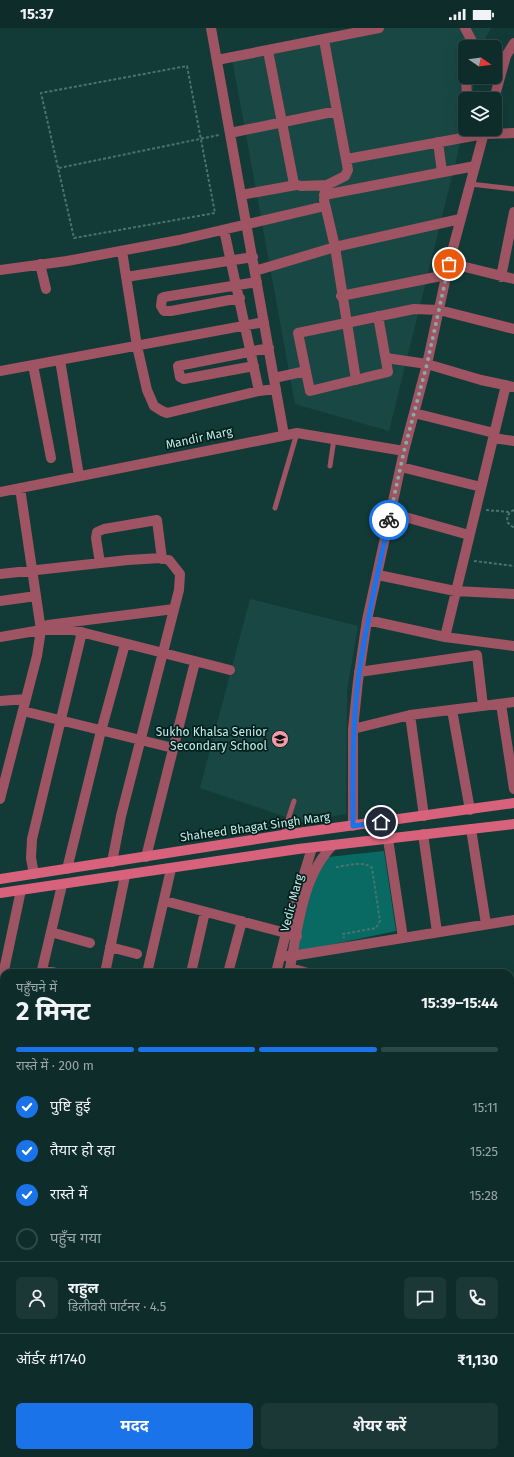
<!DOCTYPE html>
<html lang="hi">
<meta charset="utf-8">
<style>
body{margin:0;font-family:"Fira Sans","Noto Sans Devanagari",sans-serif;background:#1c3836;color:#f1f3f6;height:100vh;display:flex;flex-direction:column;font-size:15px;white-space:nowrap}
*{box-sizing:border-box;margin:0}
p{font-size:13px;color:#9ba7a8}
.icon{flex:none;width:22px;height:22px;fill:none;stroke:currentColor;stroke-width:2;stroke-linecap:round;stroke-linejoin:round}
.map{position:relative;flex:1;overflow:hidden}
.details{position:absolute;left:0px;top:941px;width:514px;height:488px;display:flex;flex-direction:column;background:#0e2c2a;border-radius:12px 12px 0 0;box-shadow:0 4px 16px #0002,0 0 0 1px #2e4847}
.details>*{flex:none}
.needle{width:26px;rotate:103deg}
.tools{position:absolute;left:458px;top:12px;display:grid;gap:8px}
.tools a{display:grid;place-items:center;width:44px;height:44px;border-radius:6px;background:#0e2c2a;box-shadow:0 4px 16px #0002,0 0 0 1px #2e4847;font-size:20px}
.pin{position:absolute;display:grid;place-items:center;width:34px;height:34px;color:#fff;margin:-17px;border:2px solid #fff;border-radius:50%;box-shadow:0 1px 4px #0007}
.courier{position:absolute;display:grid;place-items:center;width:40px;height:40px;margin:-20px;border:3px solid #1a73e8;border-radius:50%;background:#fff;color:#222;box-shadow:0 1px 5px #0007}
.overview em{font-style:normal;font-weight:700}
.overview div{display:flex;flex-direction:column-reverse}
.overview{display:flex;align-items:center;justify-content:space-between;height:68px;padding:0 16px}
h1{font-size:26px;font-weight:700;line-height:30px}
.bar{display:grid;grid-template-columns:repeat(4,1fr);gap:6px 4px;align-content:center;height:48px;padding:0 16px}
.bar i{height:5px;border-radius:3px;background:#2e4847}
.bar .active{background:#1a73e8}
.bar p{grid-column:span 4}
.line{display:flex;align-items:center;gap:10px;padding:0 16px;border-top:1px solid #2e4847}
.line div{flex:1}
.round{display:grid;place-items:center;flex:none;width:42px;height:42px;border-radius:6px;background:#1c3836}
ol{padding:0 16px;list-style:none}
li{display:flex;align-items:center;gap:12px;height:44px}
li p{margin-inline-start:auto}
li .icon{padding:4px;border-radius:50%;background:#1a73e8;color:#fff;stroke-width:4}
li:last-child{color:#9ba7a8}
li i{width:22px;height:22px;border:2px solid #2e4847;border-radius:50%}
.action{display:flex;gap:8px;margin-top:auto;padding:8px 16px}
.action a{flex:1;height:46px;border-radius:6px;background:#1a73e8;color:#fff;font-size:16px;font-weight:700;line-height:46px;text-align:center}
.action a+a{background:#1c3836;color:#f1f3f6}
.status{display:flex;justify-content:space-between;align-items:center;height:28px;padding:0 20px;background:#0e2c2a;direction:ltr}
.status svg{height:11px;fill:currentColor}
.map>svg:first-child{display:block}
</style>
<div class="status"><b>15:37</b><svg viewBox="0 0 49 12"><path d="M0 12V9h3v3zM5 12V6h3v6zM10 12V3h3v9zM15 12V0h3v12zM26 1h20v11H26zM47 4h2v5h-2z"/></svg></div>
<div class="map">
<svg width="514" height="1429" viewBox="0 0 514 1429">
<rect width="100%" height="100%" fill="#123b38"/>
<!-- built -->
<path fill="#194844" d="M 363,0 L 491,0 L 486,9 L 484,19 L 465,19 L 465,49 L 476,49 L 471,71 L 465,71 L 465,96 L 389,403 L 295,376 L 231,25 Z
M 250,571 L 358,598 L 347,662 L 346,786 L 301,794 L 200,760 Z"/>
<!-- green -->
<path fill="#096a64" d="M 384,823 L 396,903 L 291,925 L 319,830 Z"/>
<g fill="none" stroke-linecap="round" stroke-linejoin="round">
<!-- path -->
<path stroke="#4a726e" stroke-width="2" stroke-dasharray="3 2" stroke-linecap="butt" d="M 187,38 L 215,185 L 74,210 L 41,65 Z
M 59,140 L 219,107
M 486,482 L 510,484
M 514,482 C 508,485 506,489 508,495 L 514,500
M 474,533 L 514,538
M 336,839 C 346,838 364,832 372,840 L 380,893 L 376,900 L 343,906 L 344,910"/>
<!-- service -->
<path stroke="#9e5462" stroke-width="5" d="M 470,156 L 514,161
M 330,438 L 334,411
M 275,480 L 297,405
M 283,807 L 294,773"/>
<!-- minor -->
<path stroke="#9e5462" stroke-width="10" d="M 211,0 L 284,407
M 465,0 L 475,19
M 268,23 L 294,156 L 301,158 L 327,157
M 217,32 L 379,0
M 466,49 L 467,71
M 494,71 L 506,28 L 514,15
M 337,83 L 348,142 L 345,148 L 327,157 L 325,161 L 324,172 L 335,219 L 356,352
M 230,105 L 337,83 L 324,12
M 438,114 L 442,144
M 347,131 L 484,106 L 514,105
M 241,167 L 296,157
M 324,167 L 475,138
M 224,202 L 259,363
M 122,223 L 137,318 L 147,362 L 154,378 L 162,383 L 167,385 L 259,363 L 276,361
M 449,235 L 514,251
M 40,236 L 46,261
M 0,242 L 67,233 L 179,212 L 325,178
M 255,243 L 335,219 L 460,191
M 126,249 L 253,229
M 501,249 L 514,184
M 341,268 L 446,247
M 240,270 L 171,283 L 164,283 L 161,278 L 162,270 L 164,269 L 257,254
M 378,288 L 388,344 L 310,363 L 298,305 L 414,281 L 439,282 L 514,301
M 386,330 L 427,336 L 481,352 L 514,359
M 60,332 L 79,448
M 33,337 L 51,430
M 254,338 L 184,351 L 180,349 L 178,338 L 269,320
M 0,343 L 264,294
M 274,350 L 306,343
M 414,385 L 494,405
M 493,410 L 514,413
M 401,439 L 481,459
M 0,464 L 297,405 L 404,423
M 391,485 L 469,507
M 100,535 L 96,510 L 97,504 L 104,501 L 157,492 L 162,531
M 0,546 L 128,532 L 161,530 L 169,532 L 180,546 L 179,562 L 121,788 L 112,834
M 378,547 L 455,563 L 514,566
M 0,573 L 36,568
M 367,592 L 445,609 L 514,618
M 48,597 L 174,581
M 0,609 L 41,602 L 73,602 L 230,642
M 445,609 L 506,357
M 359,644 L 477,627 L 483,678
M 0,673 L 26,671
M 501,676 L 514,761
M 452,682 L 470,782
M 23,683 L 173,720
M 410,687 L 424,788
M 353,701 L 410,687 L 514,674
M 0,771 L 37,628 L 41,602 L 20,460
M 353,798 L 353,701 L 358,653 L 367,592 L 404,423 L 427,336 L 449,235 L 485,101
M 471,801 L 486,896
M 423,806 L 437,904
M 388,811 L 403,910
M 146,829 L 195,634
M 67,841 L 100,707 L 125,616
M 34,846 L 31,830 L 32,811 L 82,604
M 165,873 L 297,908
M 51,904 L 90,915
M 110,919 L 137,926
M 281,928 L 292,928 L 514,892
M 290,940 L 308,945
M 42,942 L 62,857
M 41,945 L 42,942 L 56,945
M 105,945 L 125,848
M 147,945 L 171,841
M 191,945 L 205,884
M 228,945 L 242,893
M 276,945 L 286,905 L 312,820
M 289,945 C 298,902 301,849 333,817
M 0,961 L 21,862
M 0,975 L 4,976
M 510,992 L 514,993
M 510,1030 L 514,1011
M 0,1066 L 4,1067
M 0,1125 L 4,1108
M 510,1132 L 514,1133
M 0,1183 L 4,1184
M 510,1275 L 514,1258
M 0,1313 L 4,1297
M 0,1411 L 4,1412
M 510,1415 L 514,1416
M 61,1425 L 78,1429
M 47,1429 L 48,1425
M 111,1429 L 112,1425
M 167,1429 L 168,1425
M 183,1429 L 184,1425
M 243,1429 L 244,1425
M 288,1429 L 289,1425
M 347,1429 L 348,1425
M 408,1429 L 409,1425
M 474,1429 L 475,1425"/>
<!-- secondary -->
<path stroke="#d8627c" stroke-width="10" d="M 0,851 L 283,807 L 514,775
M 0,865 L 298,821 L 514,796"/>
</g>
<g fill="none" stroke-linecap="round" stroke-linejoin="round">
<!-- done -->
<path stroke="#86aca8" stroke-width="4" stroke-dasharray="0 7.2" d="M 389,492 L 404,423 L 427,336 L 449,236"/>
<!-- route -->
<path stroke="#1a73e8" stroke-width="5" d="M 381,794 L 353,798 C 353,750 352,701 358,653 C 365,598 378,545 389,492"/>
</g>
<!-- icons -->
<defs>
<symbol id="school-disc" viewBox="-11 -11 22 22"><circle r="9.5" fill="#f39aa9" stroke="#01201e"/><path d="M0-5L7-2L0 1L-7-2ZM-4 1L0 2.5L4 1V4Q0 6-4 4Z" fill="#111"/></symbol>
</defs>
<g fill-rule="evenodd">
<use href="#school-disc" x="270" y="701" width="20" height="20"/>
</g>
<g text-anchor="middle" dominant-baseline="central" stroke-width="3.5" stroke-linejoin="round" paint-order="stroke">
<!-- street labels -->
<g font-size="12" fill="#c5e9e5" stroke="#01201e">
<text transform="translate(199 410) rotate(-12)">Mandir Marg</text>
<text transform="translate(255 799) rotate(-8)">Shaheed Bhagat Singh Marg</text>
<text transform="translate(292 875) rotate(-75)">Vedic Marg</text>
</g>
<!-- poi labels -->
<g font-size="12" fill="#c5e9e5" stroke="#01201e" text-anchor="end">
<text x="267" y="704">Sukho Khalsa Senior<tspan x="267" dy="14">Secondary School</tspan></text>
</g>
</g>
</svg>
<div class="tools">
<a><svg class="needle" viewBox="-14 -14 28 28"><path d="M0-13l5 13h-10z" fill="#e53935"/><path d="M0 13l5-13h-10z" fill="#9ba7a8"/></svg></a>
<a><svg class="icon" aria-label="layers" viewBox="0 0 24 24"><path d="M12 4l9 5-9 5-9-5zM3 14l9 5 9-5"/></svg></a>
</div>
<div class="pin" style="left:449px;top:236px;background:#ea580c"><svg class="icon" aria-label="bag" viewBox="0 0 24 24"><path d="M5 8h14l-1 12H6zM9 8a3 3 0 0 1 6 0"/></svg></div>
<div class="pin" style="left:381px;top:794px;background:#1f2937"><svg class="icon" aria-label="home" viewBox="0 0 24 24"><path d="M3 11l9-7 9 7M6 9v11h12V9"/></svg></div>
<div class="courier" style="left:389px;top:492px"><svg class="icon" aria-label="bike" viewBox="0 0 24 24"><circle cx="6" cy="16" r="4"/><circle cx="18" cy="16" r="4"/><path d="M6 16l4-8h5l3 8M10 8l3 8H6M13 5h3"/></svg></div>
<section class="details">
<div class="overview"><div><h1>2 मिनट</h1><p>पहुँचने में</p></div><em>15:39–15:44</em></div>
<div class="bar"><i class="active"></i><i class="active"></i><i class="active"></i><i></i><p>रास्ते में · 200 m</p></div>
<ol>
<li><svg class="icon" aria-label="check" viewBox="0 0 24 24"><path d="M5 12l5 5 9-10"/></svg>पुष्टि हुई<p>15:11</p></li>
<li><svg class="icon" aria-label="check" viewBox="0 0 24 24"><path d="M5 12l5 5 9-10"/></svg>तैयार हो रहा<p>15:25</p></li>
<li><svg class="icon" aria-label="check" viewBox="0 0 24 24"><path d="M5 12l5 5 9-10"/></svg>रास्ते में<p>15:28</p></li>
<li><i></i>पहुँच गया</li>
</ol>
<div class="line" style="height:72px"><a class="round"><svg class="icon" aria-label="person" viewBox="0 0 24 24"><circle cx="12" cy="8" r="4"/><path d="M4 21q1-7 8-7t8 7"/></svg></a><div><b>राहुल</b><p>डिलीवरी पार्टनर · 4.5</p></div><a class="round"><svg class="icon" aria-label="chat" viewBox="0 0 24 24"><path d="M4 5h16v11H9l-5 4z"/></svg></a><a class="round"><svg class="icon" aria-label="phone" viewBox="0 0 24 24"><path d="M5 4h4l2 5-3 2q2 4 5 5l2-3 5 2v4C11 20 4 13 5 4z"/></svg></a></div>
<div class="line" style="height:52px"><div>ऑर्डर #1740</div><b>₹1,130</b></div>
<div class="action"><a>मदद</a><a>शेयर करें</a></div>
</section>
</div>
